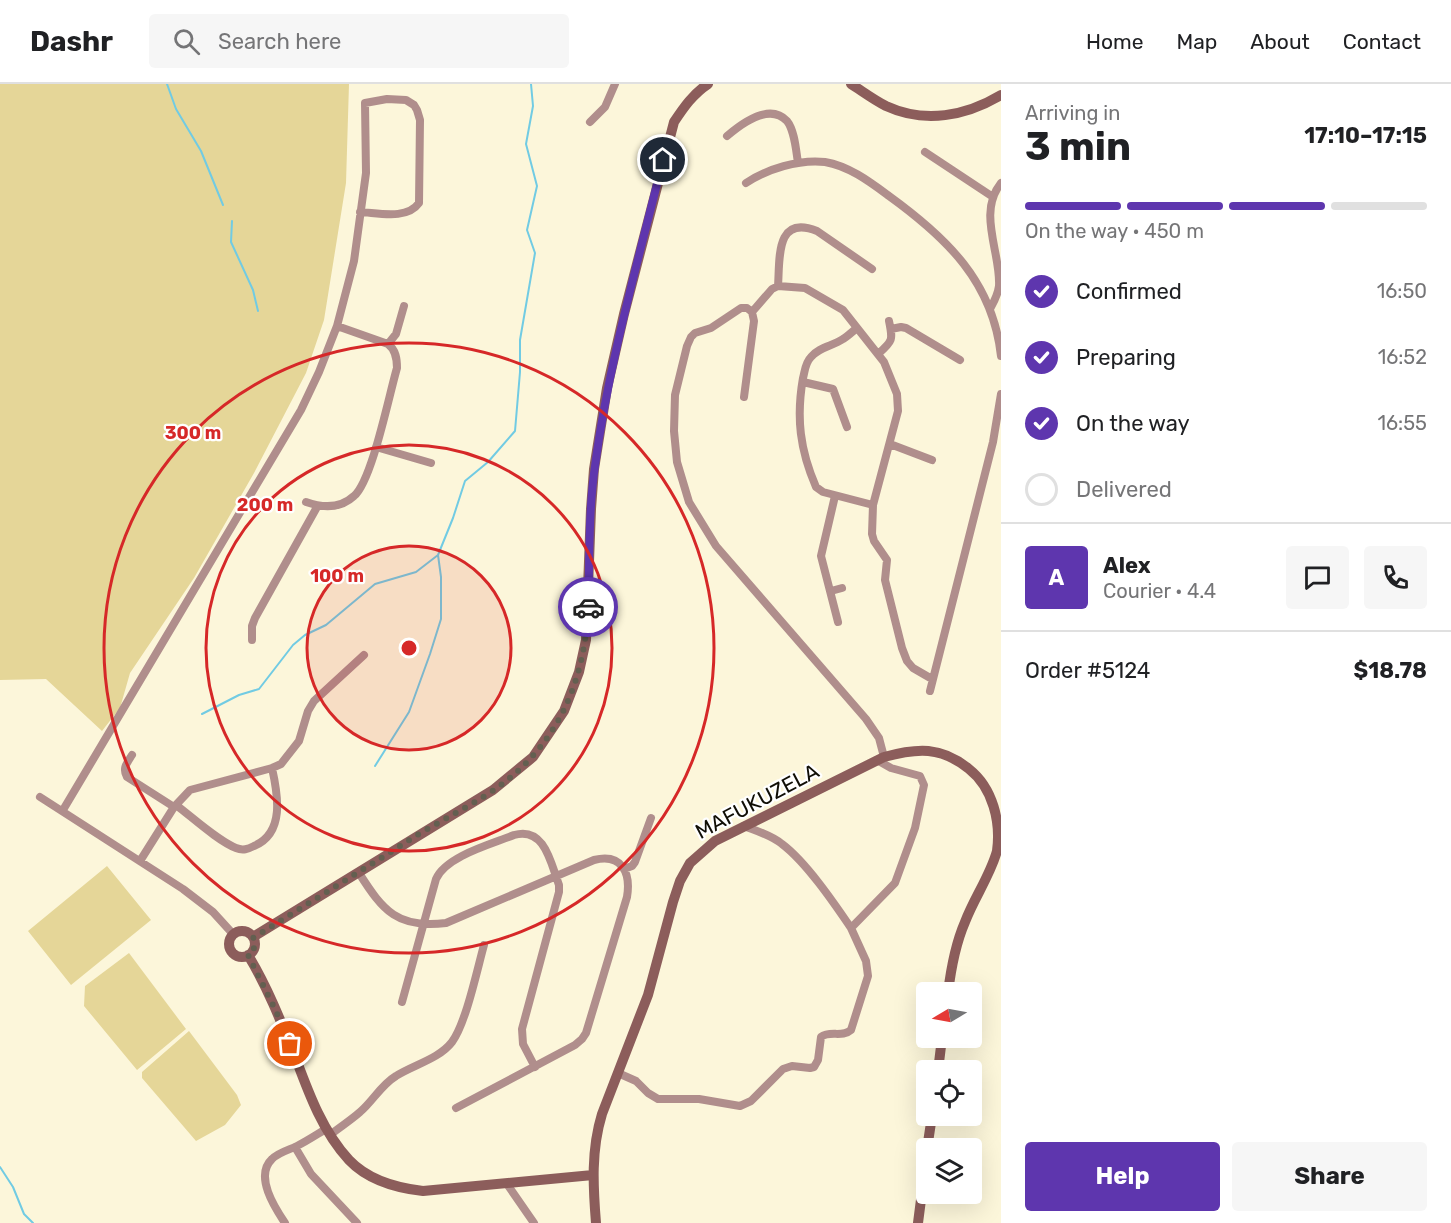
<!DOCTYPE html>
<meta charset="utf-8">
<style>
body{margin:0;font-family:Rubik,sans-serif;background:#f6f6f6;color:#202124;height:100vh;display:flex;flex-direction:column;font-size:22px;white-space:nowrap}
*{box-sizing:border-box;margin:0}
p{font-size:20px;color:#757577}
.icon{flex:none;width:33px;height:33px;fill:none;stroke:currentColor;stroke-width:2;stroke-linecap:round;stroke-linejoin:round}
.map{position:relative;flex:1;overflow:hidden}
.sheet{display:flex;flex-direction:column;background:#fff;width:450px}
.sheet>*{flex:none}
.needle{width:39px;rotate:260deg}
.fabs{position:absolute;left:916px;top:898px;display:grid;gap:12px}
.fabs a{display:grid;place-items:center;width:66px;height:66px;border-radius:6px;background:#fff;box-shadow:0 6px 24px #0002;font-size:30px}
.pin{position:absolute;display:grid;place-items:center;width:51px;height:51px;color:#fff;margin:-26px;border:3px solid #fff;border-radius:50%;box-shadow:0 2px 6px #0007}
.courier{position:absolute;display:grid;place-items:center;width:60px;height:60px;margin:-30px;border:4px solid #5e36ae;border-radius:50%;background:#fff;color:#222;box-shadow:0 2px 8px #0007}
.summary em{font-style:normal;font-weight:700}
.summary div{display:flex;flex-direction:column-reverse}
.summary{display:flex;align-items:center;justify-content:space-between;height:102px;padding:0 24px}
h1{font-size:39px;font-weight:700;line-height:45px}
.bar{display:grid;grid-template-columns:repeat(4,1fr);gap:9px 6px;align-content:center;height:72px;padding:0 24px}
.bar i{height:8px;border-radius:4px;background:#e0e0e0}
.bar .selected{background:#5e36ae}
.bar p{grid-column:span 4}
.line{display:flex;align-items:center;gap:15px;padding:0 24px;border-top:2px solid #e0e0e0}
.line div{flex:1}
.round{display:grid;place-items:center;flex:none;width:63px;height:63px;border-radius:6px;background:#f6f6f6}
ol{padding:0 24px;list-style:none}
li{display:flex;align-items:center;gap:18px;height:66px}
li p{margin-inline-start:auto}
li .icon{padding:6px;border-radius:50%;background:#5e36ae;color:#fff;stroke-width:4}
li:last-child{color:#757577}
li i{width:33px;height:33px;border:3px solid #e0e0e0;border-radius:50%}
.button{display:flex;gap:12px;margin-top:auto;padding:12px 24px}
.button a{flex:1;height:69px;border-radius:6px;background:#5e36ae;color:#fff;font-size:24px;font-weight:700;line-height:69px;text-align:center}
.button a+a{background:#f6f6f6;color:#202124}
header{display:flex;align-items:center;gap:36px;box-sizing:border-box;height:84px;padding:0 30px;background:#fff;border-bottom:2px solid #e0e0e0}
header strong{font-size:28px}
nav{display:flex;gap:33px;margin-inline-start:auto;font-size:21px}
.search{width:420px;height:54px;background:#f6f6f6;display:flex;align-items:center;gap:15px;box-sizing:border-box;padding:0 21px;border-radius:6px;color:#757577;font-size:22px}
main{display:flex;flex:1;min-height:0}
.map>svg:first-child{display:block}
</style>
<header>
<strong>Dashr</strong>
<div class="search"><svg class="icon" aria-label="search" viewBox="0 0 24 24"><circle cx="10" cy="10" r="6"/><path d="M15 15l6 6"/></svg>Search here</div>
<nav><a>Home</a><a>Map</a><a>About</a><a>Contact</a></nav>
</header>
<main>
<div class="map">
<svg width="1001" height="1139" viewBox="0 0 1001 1139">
<rect width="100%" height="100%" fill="#fcf6da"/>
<!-- green -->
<path fill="#e5d698" d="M 0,0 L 349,0 L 346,99 L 324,236 L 306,289 L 254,389 L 194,494 L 130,589 L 120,624 L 102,647 L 46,595 L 0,596 Z
M 107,782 L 151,836 L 71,901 L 28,847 Z
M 129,869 L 186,945 L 137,986 L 84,922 L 85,902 Z
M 189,947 L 237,1011 L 241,1021 L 225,1041 L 196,1057 L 142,994 L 142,988 Z"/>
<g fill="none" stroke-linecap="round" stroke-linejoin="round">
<!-- stream -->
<path stroke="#71cbe3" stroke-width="2" d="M 167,0 L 176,25 L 201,67 L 223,121
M 232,137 L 231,158 L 253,206 L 258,227
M 202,630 L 239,611 L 259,605 L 293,561 L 305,551 L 326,541 L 375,500 L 416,488 L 438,471
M 375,682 L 409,628 L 430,570 L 441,535 L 441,493 L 438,471 L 453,434 L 465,397 L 488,378 L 515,347 L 520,288 L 520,256 L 535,169 L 527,146 L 537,102 L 526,60 L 533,22 L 531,0
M 0,1083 L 13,1103 L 24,1130 L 33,1139"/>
<!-- street -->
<path stroke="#b08e8c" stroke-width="8" d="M 590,38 L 605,23 L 615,0
M 727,52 C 741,40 769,18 787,37 C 795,47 796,67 798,79
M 925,68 L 993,113
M 746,99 C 767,85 799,75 825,78 C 849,82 870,98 889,112 C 947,154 993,198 1001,272
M 778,202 C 780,175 775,130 817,147 L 872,185
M 990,225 C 994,218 998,210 999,202 C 1001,169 977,129 1001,99
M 752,228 L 772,205 L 778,202 L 805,204 L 843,226 L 884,278 L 897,310 L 898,327 L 873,421 L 872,450 L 874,457 L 887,476 L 885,496 L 902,564 L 907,577 L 913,584 L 932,595
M 857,244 C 853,247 848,252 843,255 C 833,262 819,263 811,273 C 805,279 805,287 803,294 C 796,334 800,366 816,403 L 823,408 L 873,421
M 891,245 L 901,243 L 906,244 L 960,276
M 388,260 L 396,250 L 404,222
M 878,270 C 893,257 893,256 889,237
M 803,298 L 833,305 L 847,343
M 744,313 L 754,237 L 752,228 L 747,224 L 741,224 L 711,244 L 695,249 L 691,253 L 687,262 L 675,311 L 674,347 L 677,378 L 689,418 L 716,462 L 866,635 L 879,654 L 884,673
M 890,360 L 932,376
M 376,363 L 431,379
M 835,412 L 821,472 L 838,538
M 306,418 C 323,424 340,425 354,412 C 372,397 389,311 397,284 C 397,275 396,266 388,260 L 337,242
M 831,507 L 842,504
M 252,556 L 252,542 L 255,534 L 317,423
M 930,607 L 993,358 L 1001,310
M 132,671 C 127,679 122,684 127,693 L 174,723
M 40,713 L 183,805 L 213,828 L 233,850
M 176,721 C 192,733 218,757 236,764 C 243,767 248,765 254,762 C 285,749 278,711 272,684
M 63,726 L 301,326 L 319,288 L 337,242 L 354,177 L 366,89 L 365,19 L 387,15 L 406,16 L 414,21 L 417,26 L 420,36 L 419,119 C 407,136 379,129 360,128
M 744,742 C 757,747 771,751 782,760 C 806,778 834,819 851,844 L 895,799 L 915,744 L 924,701 L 920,692 L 891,684 L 877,676
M 140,777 L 174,723 L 190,706 L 272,684 L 281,680 L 299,657 L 308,627 L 314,617 L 364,571
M 624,785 L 632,782 L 635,778 L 651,734
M 359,789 C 383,827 398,845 446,839 L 594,776 C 622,769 631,789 627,813 L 586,949 L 582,955 L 575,961 L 456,1024
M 402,918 L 436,795 C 446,772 492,760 514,751 C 545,742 551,780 559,801 L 559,808 L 522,945 L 523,960 L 535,983
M 618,989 L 636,997 L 648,1009 L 658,1015 L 699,1015 L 740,1022 L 751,1017 L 783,985 L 792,982 L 810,984 L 814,983 L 818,976 L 821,953 C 830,946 842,954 851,946 L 868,892 L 866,877 L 851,844
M 330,1051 C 340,1043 351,1036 360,1028 C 373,1017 381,1001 396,992 C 413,981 439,975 452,958 C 466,939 477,886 484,861
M 295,1063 L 311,1090 L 357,1139
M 507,1100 L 534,1139
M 285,1139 C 275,1124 254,1092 272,1075 C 279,1068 289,1066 297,1062 C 307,1057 316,1051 326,1045"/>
<!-- secondary -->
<path stroke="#8c5d5b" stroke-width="10" d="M 851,0 C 862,7 874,16 886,22 C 925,40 966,32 1001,11
M229 860a13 13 0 1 1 26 0a13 13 0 1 1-26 0Z
M 253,853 L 493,706 L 533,673 L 564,627 L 579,588 L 586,556 L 591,425 L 594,385 L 607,304 L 624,230 L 674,38 C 684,23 693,10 708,0
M 248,871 C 268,904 282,940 296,975 C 309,1010 323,1048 349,1076 C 368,1096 396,1104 423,1107 L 593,1091
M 938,987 L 942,954
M 927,1065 L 932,1032
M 596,1139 C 593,1102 591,1066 602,1030 L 648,911 L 673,818 L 680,797 L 690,779 L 715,757 L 884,673 C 917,664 941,662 969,685 C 993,704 1001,738 997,767 C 990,792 974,814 965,838 C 955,861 951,884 948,909
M 918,1139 L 927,1069"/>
</g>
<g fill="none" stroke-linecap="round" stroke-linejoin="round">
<!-- done -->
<path stroke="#635f50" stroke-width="6" stroke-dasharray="0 10.8" d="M 290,960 L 275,925 L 248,871 L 254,866 L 253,854 C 309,819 364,785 419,750 C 444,735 470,722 494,706 C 557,662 585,599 588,523"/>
<!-- route -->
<path stroke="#5e36ae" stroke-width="8" d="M 588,523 C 590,477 588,429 595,382 C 609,278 638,178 663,76"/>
</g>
<!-- distance rings -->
<circle cx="409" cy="564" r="102" fill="#d62828" fill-opacity=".12"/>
<g fill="none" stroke="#d62828" stroke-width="3">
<circle cx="409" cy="564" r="102"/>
<circle cx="409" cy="564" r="203"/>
<circle cx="409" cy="564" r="305"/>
</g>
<g text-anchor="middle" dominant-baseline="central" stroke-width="4.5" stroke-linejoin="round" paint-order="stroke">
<!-- street labels -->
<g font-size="21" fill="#100e05" stroke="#fff">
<text transform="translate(757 717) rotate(-28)">MAFUKUZELA</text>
</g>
</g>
<circle cx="409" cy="564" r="9" fill="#d62828" stroke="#fff" stroke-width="3"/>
<g font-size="18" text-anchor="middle" font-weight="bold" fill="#d62828" stroke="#fff" stroke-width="4.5" stroke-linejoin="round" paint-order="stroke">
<text x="193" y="355">300 m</text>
<text x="265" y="427">200 m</text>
<text x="337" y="498">100 m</text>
</g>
</svg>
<div class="fabs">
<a><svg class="needle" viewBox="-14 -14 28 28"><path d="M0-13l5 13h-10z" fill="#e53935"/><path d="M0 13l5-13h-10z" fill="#757577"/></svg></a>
<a><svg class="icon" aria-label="locate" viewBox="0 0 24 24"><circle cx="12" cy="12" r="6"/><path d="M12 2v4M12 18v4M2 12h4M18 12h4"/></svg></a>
<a><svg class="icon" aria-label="layers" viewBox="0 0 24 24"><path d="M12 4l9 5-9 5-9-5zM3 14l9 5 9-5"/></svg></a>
</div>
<div class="pin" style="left:290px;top:960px;background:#ea580c"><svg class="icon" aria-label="bag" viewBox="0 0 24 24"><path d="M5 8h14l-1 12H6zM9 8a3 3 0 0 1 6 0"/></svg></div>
<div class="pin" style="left:663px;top:76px;background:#1f2937"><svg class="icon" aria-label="home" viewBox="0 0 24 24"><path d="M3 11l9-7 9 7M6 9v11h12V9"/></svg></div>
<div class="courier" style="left:588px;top:523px"><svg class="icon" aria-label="car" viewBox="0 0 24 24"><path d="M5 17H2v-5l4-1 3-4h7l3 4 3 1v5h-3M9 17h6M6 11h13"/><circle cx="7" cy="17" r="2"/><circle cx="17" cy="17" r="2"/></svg></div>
</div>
<section class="sheet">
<div class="summary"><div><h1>3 min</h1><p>Arriving in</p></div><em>17:10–17:15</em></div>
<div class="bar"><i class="selected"></i><i class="selected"></i><i class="selected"></i><i></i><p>On the way · 450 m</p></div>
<ol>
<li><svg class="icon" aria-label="check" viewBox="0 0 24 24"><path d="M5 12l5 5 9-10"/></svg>Confirmed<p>16:50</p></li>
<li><svg class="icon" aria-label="check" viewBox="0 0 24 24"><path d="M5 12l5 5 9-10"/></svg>Preparing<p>16:52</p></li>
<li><svg class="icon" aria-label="check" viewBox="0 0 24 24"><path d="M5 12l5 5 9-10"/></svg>On the way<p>16:55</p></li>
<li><i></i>Delivered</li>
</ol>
<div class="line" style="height:108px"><b class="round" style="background:#5e36ae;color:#fff">A</b><div><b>Alex</b><p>Courier · 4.4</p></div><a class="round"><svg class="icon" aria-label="chat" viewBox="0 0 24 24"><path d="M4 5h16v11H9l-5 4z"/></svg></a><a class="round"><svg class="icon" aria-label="phone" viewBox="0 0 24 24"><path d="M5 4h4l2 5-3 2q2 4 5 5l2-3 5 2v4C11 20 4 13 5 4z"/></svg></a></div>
<div class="line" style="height:78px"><div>Order #5124</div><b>$18.78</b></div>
<div class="button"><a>Help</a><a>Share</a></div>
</section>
</main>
